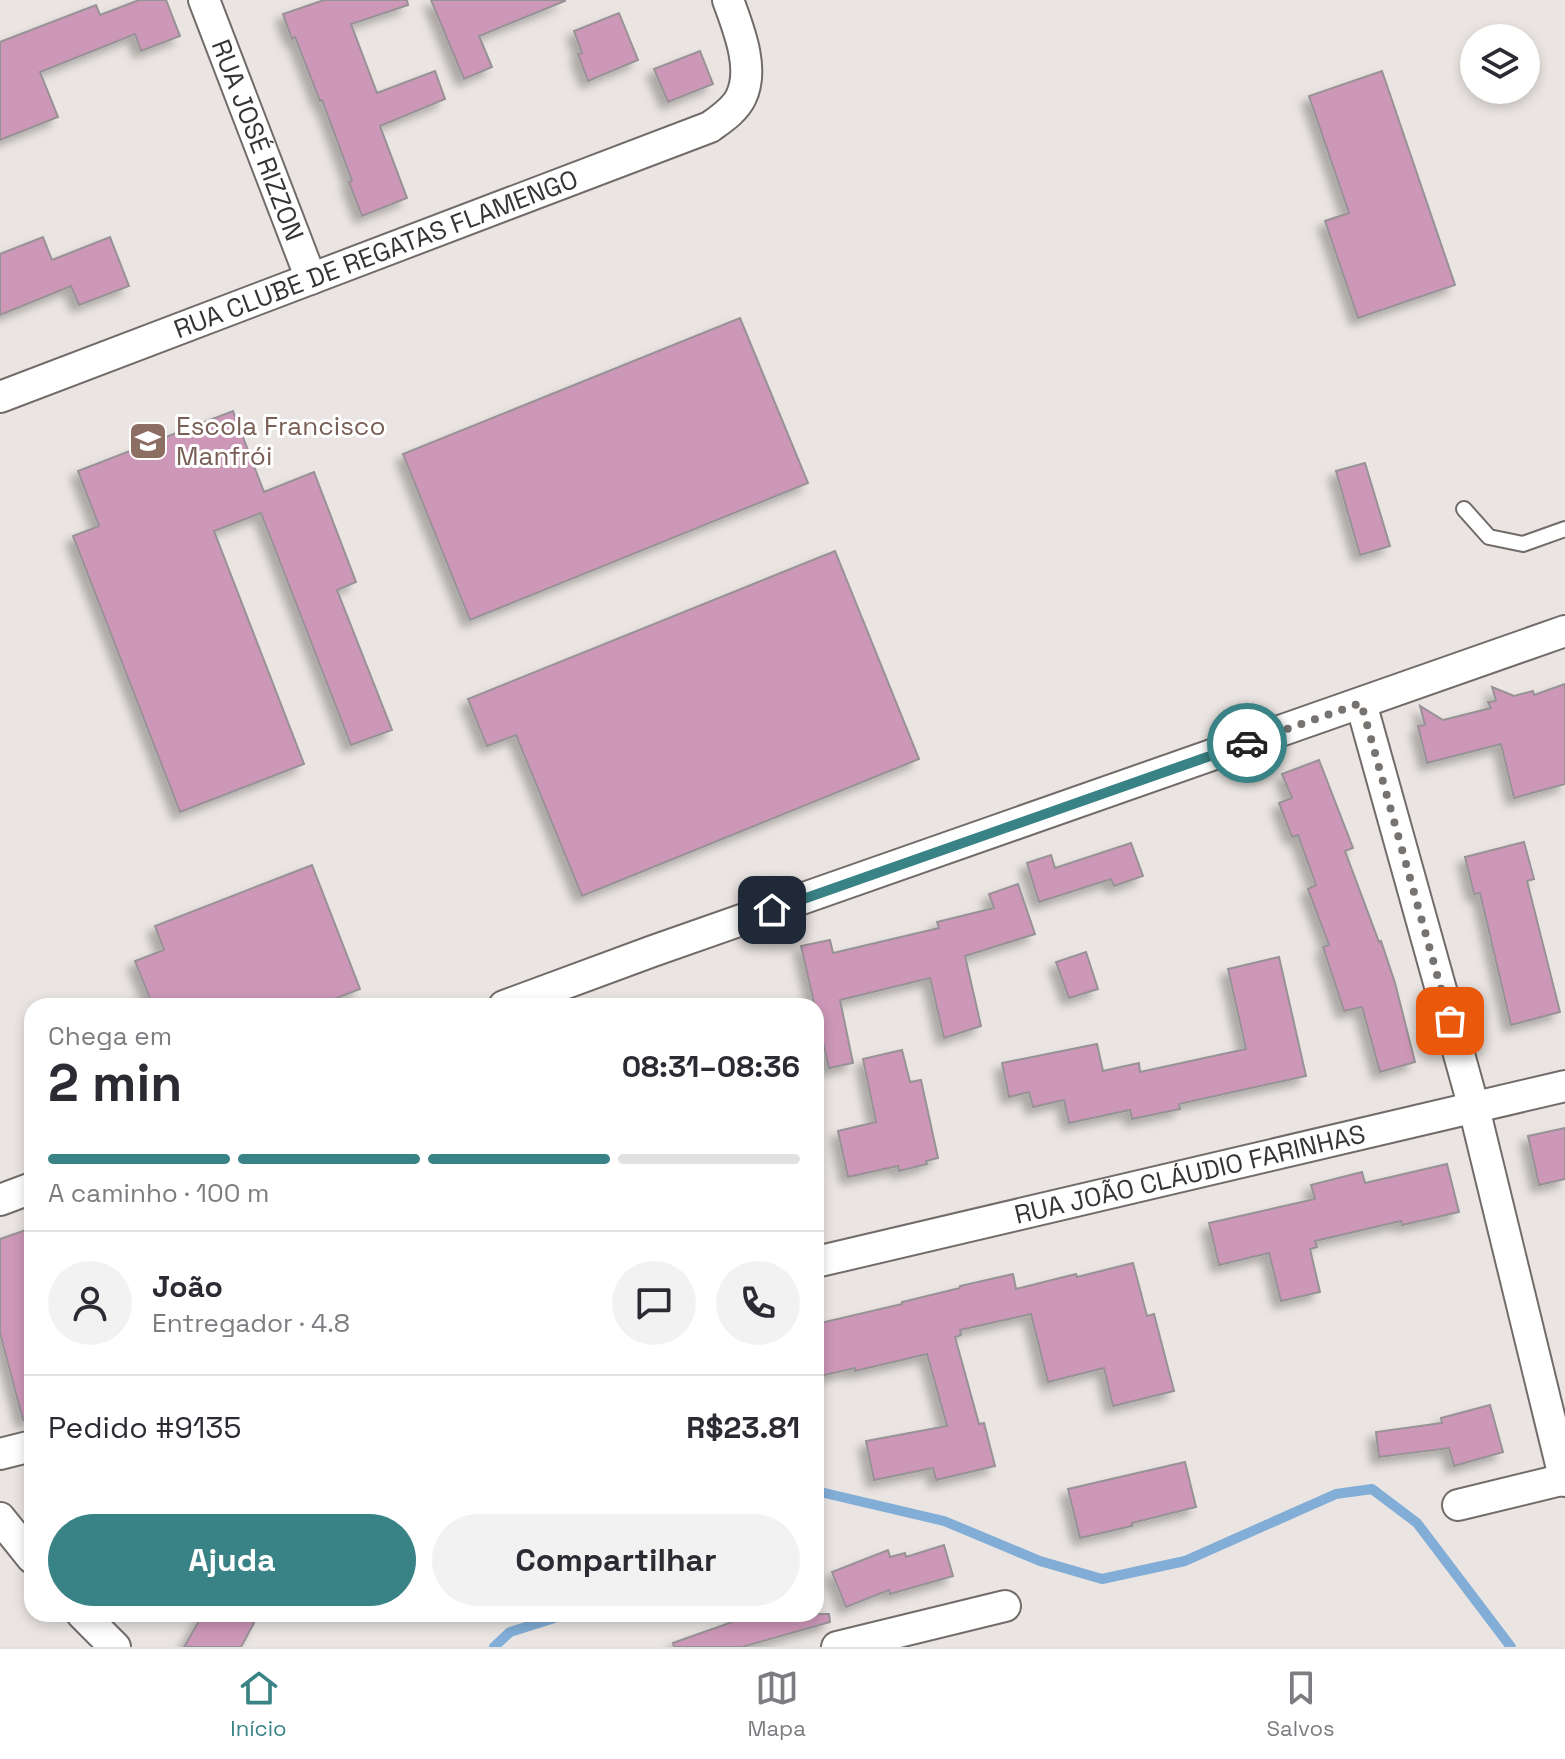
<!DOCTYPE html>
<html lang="pt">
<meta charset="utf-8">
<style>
body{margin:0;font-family:"Space Grotesk",sans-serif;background:#f2f2f3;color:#2b2b33;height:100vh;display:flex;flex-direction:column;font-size:30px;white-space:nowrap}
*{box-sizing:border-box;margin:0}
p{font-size:26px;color:#7c7c81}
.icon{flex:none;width:44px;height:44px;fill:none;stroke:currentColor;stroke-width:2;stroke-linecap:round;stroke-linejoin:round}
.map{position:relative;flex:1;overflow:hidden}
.side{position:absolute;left:24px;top:998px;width:800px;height:624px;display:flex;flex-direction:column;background:#fff;border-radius:24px;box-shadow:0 4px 12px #0003}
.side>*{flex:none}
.buttons{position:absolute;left:1460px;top:24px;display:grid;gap:16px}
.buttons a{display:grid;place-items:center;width:80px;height:80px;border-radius:50%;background:#fff;box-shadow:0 4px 12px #0003;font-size:40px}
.pin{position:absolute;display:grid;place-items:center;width:68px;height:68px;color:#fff;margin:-34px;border-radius:16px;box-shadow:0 4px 12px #0006}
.courier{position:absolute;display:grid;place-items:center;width:80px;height:80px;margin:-40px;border:6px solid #398285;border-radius:50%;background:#fff;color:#222;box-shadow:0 2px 10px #0007}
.headline em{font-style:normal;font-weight:800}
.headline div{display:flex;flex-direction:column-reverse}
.headline{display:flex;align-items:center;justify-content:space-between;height:136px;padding:0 24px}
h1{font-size:52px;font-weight:800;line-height:60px}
.bar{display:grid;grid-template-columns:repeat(4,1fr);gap:12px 8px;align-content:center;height:96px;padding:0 24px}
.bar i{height:10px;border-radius:6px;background:#e1e1e2}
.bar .active{background:#398285}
.bar p{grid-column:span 4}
.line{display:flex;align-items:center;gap:20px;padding:0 24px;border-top:2px solid #e1e1e2}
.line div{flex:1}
.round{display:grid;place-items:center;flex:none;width:84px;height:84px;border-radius:42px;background:#f2f2f3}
.button{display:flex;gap:16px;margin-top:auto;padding:16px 24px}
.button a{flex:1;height:92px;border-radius:48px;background:#398285;color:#fff;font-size:32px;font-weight:800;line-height:92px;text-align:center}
.button a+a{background:#f2f2f3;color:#2b2b33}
.tabs{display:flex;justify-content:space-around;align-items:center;height:112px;border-top:2px solid #e1e1e2;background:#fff;font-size:22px;color:#7c7c81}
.tabs a{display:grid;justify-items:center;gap:4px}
.tabs .active{color:#398285}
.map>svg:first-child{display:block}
</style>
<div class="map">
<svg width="1565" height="1647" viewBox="0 0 1565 1647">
<defs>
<filter id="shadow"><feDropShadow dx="-7" dy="7" stdDeviation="4" flood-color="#0004"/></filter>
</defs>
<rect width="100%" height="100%" fill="#eae5e2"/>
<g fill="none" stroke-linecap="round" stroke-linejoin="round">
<!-- stream -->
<path stroke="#81add7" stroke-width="10" d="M 816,1491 L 944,1521 L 1040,1561 L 1102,1579 L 1185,1561 L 1336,1494 L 1372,1489 L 1417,1523 L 1511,1647
M 494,1647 L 510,1632 L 567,1614"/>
</g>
<!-- building -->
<path fill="#cd97b8" stroke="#979295" stroke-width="2" filter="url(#shadow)" d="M 139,0 L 166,0 L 180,36 L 141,51 L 135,34 L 40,72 L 58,117 L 0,140 L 0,42 L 96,5 L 100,15 Z
M 324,0 L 407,0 L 408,5 L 351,24 L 377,93 L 435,71 L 445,99 L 380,126 L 407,198 L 362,216 L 349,182 L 352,181 L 322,100 L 320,101 L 295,37 L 292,39 L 283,14 Z
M 431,0 L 564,0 L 565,1 L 479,36 L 492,67 L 464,79 Z
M 619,13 L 638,60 L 588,81 L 578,54 L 582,53 L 574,31 Z
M 700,51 L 713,84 L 668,102 L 654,69 Z
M 1382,71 L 1455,285 L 1358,318 L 1325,221 L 1349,213 L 1309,96 Z
M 43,237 L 52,260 L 110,237 L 129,286 L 79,305 L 71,286 L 0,315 L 0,254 Z
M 740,318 L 808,483 L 470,620 L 403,454 Z
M 233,411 L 264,492 L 314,472 L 356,582 L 337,590 L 392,730 L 351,745 L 261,513 L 214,531 L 304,764 L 180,812 L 73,536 L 99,526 L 78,471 Z
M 1365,463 L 1390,546 L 1360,555 L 1336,471 Z
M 835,551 L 919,759 L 582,896 L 516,735 L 487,746 L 468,699 Z
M 1565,684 L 1565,784 L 1514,798 L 1501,744 L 1427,763 L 1418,726 L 1425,725 L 1420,706 L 1443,720 L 1491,708 L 1488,702 L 1496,701 L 1492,687 L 1514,696 L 1533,691 L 1534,695 Z
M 1319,760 L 1353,848 L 1345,851 L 1379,942 L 1381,941 L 1395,983 L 1415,1062 L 1380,1072 L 1362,1007 L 1344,1011 L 1323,947 L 1329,945 L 1308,889 L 1316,885 L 1298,835 L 1292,837 L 1279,803 L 1292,798 L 1282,774 Z
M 1524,842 L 1534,879 L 1527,881 L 1560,1012 L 1511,1025 L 1480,893 L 1474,894 L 1465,857 Z
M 1131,843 L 1143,876 L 1114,886 L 1111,879 L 1039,902 L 1027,863 L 1051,855 L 1055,868 Z
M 312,865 L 360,989 L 316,1006 L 153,1006 L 135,961 L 164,950 L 155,926 Z
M 1018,884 L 1035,934 L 965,956 L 981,1026 L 944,1038 L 930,978 L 840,1000 L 853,1063 L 829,1068 L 801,946 L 830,940 L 833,953 L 939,928 L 937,922 L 994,908 L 989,894 Z
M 1086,952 L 1098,989 L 1069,998 L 1056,962 Z
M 1279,957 L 1306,1076 L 1179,1104 L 1180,1109 L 1132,1119 L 1130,1110 L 1069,1123 L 1064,1100 L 1033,1107 L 1029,1092 L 1009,1097 L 1002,1063 L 1097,1044 L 1103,1071 L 1139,1063 L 1140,1072 L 1246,1049 L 1228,969 Z
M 902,1050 L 910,1082 L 921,1080 L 938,1158 L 926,1161 L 927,1164 L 899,1171 L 898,1166 L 848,1177 L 838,1131 L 876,1122 L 863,1059 Z
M 1565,1128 L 1565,1179 L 1539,1185 L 1528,1136 Z
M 1447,1164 L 1459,1212 L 1402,1225 L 1401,1221 L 1315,1241 L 1317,1247 L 1310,1249 L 1320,1292 L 1281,1301 L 1269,1253 L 1219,1265 L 1209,1223 L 1315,1199 L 1311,1185 L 1362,1172 L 1365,1183 Z
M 32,1228 L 32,1419 L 23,1420 L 0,1333 L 0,1239 Z
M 1133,1263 L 1147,1316 L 1154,1314 L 1174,1391 L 1113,1406 L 1104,1368 L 1048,1382 L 1031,1314 L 960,1330 L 961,1335 L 955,1337 L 979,1424 L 984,1423 L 995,1466 L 936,1480 L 933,1468 L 874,1480 L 866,1441 L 947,1426 L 927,1354 L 855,1371 L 855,1368 L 816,1377 L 816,1324 L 902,1304 L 902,1302 L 960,1288 L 960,1286 L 1013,1274 L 1016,1289 L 1076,1274 L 1077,1277 Z
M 1490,1405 L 1503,1452 L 1454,1466 L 1449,1448 L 1379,1457 L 1376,1432 L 1442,1423 L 1441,1418 Z
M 1185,1462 L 1196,1507 L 1132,1523 L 1132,1526 L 1080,1538 L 1068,1489 Z
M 944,1545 L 953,1576 L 890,1594 L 889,1590 L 846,1607 L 832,1572 L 888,1550 L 890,1557 L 905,1553 L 906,1557 Z
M 203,1614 L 239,1614 L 254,1623 L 241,1647 L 184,1647 Z
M 736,1614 L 829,1614 L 830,1622 L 742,1647 L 674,1647 L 673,1643 L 738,1620 Z"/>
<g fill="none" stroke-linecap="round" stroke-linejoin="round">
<defs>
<path id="lane" d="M 1464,509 L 1489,537 L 1523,544 L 1565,529"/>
<g id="street">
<path id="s1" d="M 204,0 L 311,279"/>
<path id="s2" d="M 0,397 L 710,127 C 721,119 735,110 741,97 C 755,68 738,28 728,0"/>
<path d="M 1361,703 L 1474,1108 L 1565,1481"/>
<path d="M 504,1006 L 653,951 L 1565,631"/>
<path d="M 0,1200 L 32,1188"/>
<path id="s3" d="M 816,1262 L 1565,1086"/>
<path d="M 0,1454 L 32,1446"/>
<path d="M 1458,1505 L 1565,1479"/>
<path d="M 0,1518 L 32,1558"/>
<path d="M 82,1614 L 115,1647"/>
<path d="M 837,1647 L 1005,1606"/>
</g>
</defs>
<!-- lane casing -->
<use href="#lane" stroke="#716c69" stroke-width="18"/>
<!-- street casing -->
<use href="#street" stroke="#716c69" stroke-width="34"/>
<!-- lane -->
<use href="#lane" stroke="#fff" stroke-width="14"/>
<!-- street -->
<use href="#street" stroke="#fff" stroke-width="30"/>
</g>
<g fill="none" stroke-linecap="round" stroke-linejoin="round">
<!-- done -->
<path stroke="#767371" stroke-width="8" stroke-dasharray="0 14.4" d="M 1247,743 L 1361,703 L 1450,1021"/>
<!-- route -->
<path stroke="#398285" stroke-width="10" d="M 772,910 L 1247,743"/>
</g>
<!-- icons -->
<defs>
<symbol id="school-square" viewBox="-11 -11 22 22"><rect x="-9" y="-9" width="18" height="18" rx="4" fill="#8d6e63" stroke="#fff"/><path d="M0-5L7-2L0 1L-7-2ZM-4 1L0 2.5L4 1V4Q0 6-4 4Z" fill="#fff"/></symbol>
</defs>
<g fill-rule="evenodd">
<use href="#school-square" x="126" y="419" width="44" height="44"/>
</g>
<g text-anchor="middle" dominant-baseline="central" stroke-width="6" stroke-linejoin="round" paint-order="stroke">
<!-- street labels -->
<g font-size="26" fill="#373534" stroke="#fff">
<text stroke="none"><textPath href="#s1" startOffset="150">RUA JOSÉ RIZZON</textPath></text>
<text stroke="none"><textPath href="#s2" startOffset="402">RUA CLUBE DE REGATAS FLAMENGO</textPath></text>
<text stroke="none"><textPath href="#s3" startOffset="384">RUA JOÃO CLÁUDIO FARINHAS</textPath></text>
</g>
<!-- education labels -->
<g font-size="26" fill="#785e54" stroke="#fff" text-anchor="start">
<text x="176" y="426">Escola Francisco<tspan x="176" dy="30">Manfrói</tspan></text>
</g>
</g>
</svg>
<div class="buttons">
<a><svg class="icon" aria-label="layers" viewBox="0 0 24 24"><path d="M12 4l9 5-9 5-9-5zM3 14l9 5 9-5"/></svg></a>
</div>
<div class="pin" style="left:1450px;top:1021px;background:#ea580c"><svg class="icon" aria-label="bag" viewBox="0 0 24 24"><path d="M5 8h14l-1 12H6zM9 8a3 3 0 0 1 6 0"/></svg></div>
<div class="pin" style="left:772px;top:910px;background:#1f2937"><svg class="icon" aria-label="home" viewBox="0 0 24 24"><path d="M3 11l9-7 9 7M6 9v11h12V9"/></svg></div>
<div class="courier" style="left:1247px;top:743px"><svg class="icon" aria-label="car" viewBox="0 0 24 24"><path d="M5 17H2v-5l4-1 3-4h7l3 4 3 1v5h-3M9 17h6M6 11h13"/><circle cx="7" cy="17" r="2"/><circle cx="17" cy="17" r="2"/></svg></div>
<section class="side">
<div class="headline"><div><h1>2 min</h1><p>Chega em</p></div><em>08:31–08:36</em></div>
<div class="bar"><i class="active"></i><i class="active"></i><i class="active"></i><i></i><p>A caminho · 100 m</p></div>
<div class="line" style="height:144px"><a class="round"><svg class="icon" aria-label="person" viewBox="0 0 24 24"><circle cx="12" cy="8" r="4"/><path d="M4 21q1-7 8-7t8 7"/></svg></a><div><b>João</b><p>Entregador · 4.8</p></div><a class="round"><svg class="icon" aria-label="chat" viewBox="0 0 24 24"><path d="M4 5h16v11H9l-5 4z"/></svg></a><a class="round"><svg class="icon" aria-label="phone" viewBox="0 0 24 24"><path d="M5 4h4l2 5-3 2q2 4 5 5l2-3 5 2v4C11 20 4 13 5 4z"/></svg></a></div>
<div class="line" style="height:104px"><div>Pedido #9135</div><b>R$23.81</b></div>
<div class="button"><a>Ajuda</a><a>Compartilhar</a></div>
</section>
</div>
<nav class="tabs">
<a class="active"><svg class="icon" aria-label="home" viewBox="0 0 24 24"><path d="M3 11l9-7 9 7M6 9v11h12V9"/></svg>Início</a>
<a><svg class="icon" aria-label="map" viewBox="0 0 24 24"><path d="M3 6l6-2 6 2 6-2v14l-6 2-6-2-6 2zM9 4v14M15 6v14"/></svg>Mapa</a>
<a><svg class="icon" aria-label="saved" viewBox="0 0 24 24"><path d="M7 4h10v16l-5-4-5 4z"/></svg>Salvos</a>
</nav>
